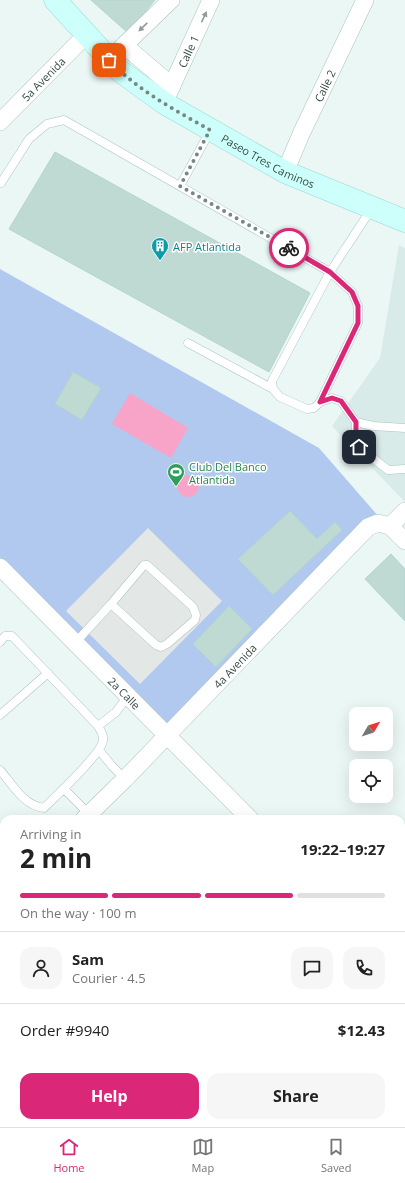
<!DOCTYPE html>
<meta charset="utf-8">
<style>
body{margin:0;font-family:"Open Sans",sans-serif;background:#f6f6f6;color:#222;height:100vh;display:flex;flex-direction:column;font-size:15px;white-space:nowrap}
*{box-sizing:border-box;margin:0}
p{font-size:13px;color:#767676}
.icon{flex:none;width:22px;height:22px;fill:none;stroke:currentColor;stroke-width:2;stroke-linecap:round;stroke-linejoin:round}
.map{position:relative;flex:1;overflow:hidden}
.side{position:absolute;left:0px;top:815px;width:405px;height:312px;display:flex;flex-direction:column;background:#fff;border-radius:12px 12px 0 0;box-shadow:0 4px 16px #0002}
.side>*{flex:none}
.needle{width:26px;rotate:51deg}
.buttons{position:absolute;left:349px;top:707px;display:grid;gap:8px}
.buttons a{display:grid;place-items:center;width:44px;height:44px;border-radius:8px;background:#fff;box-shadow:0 4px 16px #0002;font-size:20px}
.pin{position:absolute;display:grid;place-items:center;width:34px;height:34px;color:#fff;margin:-17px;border-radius:8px;box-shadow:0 2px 6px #0006}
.courier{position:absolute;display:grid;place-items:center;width:40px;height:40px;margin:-20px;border:3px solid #db2777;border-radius:50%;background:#fff;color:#222;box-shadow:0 1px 5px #0007}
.head em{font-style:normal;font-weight:700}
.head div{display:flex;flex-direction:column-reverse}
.head{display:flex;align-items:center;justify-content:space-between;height:68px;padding:0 20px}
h1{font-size:26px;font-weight:700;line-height:30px}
.bar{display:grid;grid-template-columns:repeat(4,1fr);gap:6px 4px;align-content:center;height:48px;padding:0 20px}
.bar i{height:5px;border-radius:3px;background:#e0e0e0}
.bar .current{background:#db2777}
.bar p{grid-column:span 4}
.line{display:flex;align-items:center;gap:10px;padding:0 20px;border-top:1px solid #e0e0e0}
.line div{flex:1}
.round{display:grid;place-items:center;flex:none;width:42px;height:42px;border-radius:12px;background:#f6f6f6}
.button{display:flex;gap:8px;margin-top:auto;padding:8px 20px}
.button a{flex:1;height:46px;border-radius:12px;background:#db2777;color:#fff;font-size:16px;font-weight:700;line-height:46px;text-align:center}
.button a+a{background:#f6f6f6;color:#222}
.tab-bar{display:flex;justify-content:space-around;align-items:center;height:56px;border-top:1px solid #e0e0e0;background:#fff;font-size:11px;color:#767676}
.tab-bar a{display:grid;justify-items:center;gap:2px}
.tab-bar .current{color:#db2777}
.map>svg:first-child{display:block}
</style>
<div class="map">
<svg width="405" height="1127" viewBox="0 0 405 1127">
<rect width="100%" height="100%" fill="#ebf7f5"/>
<!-- residential -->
<path fill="#d9ebe8" d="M 399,245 L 405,248 L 405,502 L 332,426 L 380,358 Z"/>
<!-- green -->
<path fill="#b1c9ee" d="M 0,269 L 319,448 L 386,525 L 371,531 L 171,731 L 0,560 Z"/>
<!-- parking -->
<path fill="#e3e8e7" d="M 148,528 L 222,601 L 140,684 L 66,611 Z"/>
<!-- water -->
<path fill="#f7a4c8" d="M 130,393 L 188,428 L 171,458 L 112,424 Z
M177 486a11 11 0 1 1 22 0a11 11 0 1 1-22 0Z"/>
<!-- building -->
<path fill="#bfdad3" stroke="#b2d5cd" d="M 91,0 L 155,0 L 128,33 Z
M 55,152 L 310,293 L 269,372 L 9,229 Z
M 73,372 L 101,388 L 82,420 L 55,404 Z
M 290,511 L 317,539 L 335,522 L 342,530 L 273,595 L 238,559 Z
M 391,554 L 405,569 L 405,621 L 365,579 Z
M 229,606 L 252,629 L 216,667 L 193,644 Z"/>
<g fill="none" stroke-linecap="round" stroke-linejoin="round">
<defs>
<path id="lane" d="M 1,183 L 29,139 L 47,124 L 64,120 L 330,272 L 352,292 L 358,306 L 358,323 L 320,402 L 314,408 L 307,409 L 280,397 L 273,389 L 272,381 L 330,272 L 372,208
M 180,186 L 210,131
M 188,343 L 273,389
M 320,402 L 332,398 L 341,401 L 356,422 L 355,440 L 359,447 L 388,470 L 405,469
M 356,422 L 373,426 L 405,428
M 0,642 L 5,636 L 12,636 L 98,726 C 101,731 104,735 103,741 C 101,754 55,797 44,808 C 24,806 12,784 0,770
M 75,643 L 111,604 L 144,565 L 147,565 L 193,607 L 196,615 L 195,620 L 167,644 L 161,647 L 156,645 L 111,604
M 0,715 L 48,673
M 98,726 L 116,712 L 128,696
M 99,750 L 112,766 L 125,779
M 64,789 L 89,814"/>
<g id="street">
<path d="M 124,45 L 172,86"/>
<path d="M 109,60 L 171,0"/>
<path id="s1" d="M 164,103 L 211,0"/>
<path id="s2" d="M 0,122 L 86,35"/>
<path id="s3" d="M 285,172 L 302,132 L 365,0"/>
<path d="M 390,526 L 405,541"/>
<path d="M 390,526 L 405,511"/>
<path id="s4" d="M 0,567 L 250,819"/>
<path id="s5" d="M 84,819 L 125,779 L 368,527 L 378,523 L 390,526"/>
<path d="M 0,903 L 4,899"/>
<path d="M 401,973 L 405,977"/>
<path d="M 401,994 L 405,990"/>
<path d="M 0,1051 L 4,1055"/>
<path d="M 70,1123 L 74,1127"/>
</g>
<g id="secondary">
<path id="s6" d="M 55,0 L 120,71 L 164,103 L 285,172 L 405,221"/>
</g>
</defs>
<!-- lane casing -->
<use href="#lane" stroke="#acc3bf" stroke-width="9"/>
<!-- street casing -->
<use href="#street" stroke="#acc3bf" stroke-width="18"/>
<!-- secondary casing -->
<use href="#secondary" stroke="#96d7d0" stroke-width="23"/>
<!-- lane -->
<use href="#lane" stroke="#fff" stroke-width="8"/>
<!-- street -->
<use href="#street" stroke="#fff" stroke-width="17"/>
<!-- secondary -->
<use href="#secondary" stroke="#cdfffb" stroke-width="22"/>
</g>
<!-- one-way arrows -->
<defs><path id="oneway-solid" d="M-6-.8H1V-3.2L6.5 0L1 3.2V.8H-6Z"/></defs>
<g fill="#929d9a">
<use href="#oneway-solid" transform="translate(204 17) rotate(-65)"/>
<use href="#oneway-solid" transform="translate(143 27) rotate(136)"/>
</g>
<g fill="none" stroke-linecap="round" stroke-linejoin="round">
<!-- done -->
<path stroke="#778884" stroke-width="4" stroke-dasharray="0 7.2" d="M 109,60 C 137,90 175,110 210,130 L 180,186 L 289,248"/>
<!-- route -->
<path stroke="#db2777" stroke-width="5" d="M 289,248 L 330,272 L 352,292 L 358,306 L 358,323 L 320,402 L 332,398 L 341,401 L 356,422 L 356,440 L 359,447"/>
</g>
<!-- icons -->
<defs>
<symbol id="building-pin" viewBox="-11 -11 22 30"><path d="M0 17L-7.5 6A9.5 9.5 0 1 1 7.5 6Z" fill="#0f9aa8" stroke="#fff"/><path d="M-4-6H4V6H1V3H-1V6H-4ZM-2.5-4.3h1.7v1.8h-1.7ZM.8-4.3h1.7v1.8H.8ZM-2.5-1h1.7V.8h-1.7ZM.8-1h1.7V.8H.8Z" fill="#fff"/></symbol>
<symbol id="stadium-pin" viewBox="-11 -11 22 30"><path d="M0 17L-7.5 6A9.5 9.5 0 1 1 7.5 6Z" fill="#2e9e5b" stroke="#fff"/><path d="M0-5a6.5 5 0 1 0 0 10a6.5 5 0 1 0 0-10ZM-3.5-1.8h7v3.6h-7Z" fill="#fff"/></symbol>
</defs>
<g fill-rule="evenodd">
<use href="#building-pin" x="150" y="236" width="20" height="27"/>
<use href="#stadium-pin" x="166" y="462" width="20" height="27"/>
</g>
<g text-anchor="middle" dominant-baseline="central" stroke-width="3" stroke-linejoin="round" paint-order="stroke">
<!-- street labels -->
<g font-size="11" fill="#384c47" stroke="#fff">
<text stroke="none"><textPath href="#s1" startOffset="57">Calle 1</textPath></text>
<text stroke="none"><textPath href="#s2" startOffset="61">5a Avenida</textPath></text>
<text stroke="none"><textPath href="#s3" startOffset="95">Calle 2</textPath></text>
<text stroke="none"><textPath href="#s6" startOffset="270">Paseo Tres Caminos</textPath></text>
<text stroke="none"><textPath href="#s5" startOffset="215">4a Avenida</textPath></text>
<text stroke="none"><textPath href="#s4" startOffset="177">2a Calle</textPath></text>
</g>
<!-- culture labels -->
<g font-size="11" fill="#0d838f" stroke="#fff" text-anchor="start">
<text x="173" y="246">AFP Atlantida</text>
</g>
<!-- leisure labels -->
<g font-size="11" fill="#27864d" stroke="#fff" text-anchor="start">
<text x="189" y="466">Club Del Banco<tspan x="189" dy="13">Atlantida</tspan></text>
</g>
</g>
</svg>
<div class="buttons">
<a><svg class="needle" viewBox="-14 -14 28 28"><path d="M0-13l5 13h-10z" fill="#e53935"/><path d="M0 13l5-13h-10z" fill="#767676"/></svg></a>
<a><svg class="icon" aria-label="locate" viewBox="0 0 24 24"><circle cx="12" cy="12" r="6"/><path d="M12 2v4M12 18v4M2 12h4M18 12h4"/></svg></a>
</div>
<div class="pin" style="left:109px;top:60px;background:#ea580c"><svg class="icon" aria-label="bag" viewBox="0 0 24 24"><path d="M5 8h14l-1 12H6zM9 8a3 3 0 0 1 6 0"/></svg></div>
<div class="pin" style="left:359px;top:447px;background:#1f2937"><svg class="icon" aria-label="home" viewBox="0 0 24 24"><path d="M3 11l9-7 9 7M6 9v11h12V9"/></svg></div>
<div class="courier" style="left:289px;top:248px"><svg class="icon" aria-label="bike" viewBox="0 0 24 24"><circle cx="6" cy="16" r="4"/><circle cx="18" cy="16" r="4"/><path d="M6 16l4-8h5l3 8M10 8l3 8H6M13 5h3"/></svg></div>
<section class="side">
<div class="head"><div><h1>2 min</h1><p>Arriving in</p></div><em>19:22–19:27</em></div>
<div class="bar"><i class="current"></i><i class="current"></i><i class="current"></i><i></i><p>On the way · 100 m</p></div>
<div class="line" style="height:72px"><a class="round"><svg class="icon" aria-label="person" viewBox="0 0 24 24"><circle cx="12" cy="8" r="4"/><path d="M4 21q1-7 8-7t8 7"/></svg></a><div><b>Sam</b><p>Courier · 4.5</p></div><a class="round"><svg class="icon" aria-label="chat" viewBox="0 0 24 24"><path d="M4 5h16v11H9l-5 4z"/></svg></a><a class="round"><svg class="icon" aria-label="phone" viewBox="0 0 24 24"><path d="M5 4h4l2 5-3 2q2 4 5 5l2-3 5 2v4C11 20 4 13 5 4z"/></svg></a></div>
<div class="line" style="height:52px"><div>Order #9940</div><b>$12.43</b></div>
<div class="button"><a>Help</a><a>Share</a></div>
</section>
</div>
<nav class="tab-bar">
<a class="current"><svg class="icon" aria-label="home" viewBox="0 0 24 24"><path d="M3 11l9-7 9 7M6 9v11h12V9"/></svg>Home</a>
<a><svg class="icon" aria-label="map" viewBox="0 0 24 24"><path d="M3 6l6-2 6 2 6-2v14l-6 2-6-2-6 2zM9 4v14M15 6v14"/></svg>Map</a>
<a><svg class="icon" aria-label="saved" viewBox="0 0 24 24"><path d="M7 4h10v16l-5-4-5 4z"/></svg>Saved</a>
</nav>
